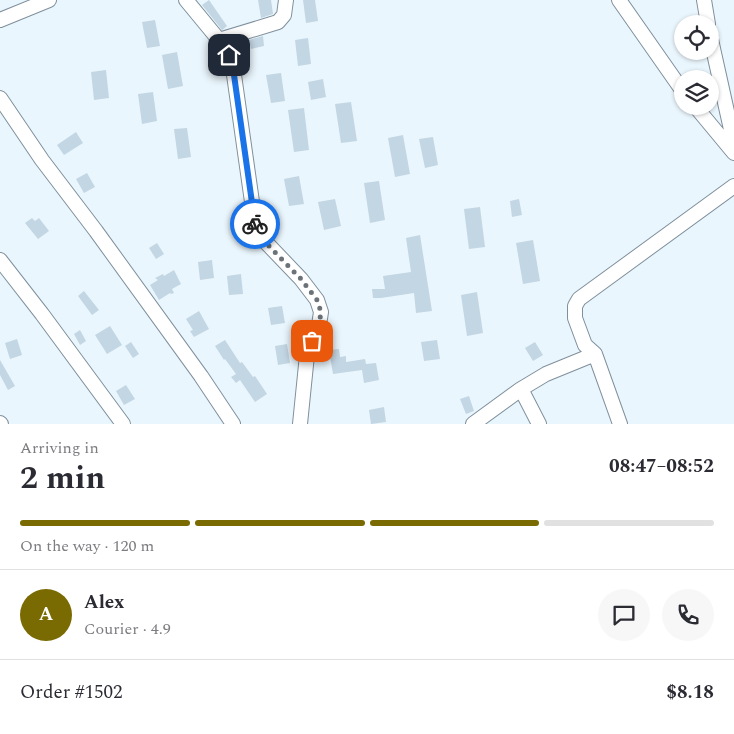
<!DOCTYPE html>
<meta charset="utf-8">
<style>
body{margin:0;font-family:Spectral,serif;background:#f7f7f7;color:#2b2b33;height:100vh;display:flex;flex-direction:column;font-size:19px;white-space:nowrap}
*{box-sizing:border-box;margin:0}
p{font-size:16px;color:#7c7c81}
.icon{flex:none;width:28px;height:28px;fill:none;stroke:currentColor;stroke-width:2;stroke-linecap:round;stroke-linejoin:round}
.map{position:relative;height:424px;overflow:hidden}
.drawer{display:flex;flex-direction:column;background:#fff;flex:1}
.drawer>*{flex:none}
.controls{position:absolute;left:674px;top:15px;display:grid;gap:10px}
.controls a{display:grid;place-items:center;width:45px;height:45px;border-radius:50%;background:#fff;box-shadow:0 1px 4px #0004;font-size:25px}
.pin{position:absolute;display:grid;place-items:center;width:42px;height:42px;color:#fff;margin:-21px;border-radius:10px;box-shadow:0 2px 8px #0006}
.courier{position:absolute;display:grid;place-items:center;width:50px;height:50px;margin:-25px;border:4px solid #1a73e8;border-radius:50%;background:#fff;color:#222;box-shadow:0 1px 6px #0007}
.head em{font-style:normal;font-weight:700}
.head div{display:flex;flex-direction:column-reverse}
.head{display:flex;align-items:center;justify-content:space-between;height:85px;padding:0 20px}
h1{font-size:32px;font-weight:700;line-height:38px}
.bar{display:grid;grid-template-columns:repeat(4,1fr);gap:8px 5px;align-content:center;height:60px;padding:0 20px}
.bar i{height:6px;border-radius:4px;background:#e1e1e2}
.bar .current{background:#7a6a02}
.bar p{grid-column:span 4}
.line{display:flex;align-items:center;gap:12px;padding:0 20px;border-top:1px solid #e1e1e2}
.line div{flex:1}
.round{display:grid;place-items:center;flex:none;width:52px;height:52px;border-radius:26px;background:#f7f7f7}
.map>svg:first-child{display:block}
</style>
<div class="map">
<svg width="734" height="424" viewBox="0 0 734 424">
<rect width="100%" height="100%" fill="#eaf6fd"/>
<!-- building -->
<path fill="#c3d6e3" d="M 209,0 L 227,26 L 222,30 L 202,5 Z
M 258,0 L 271,0 L 273,14 L 261,18 Z
M 303,0 L 315,0 L 318,21 L 306,23 Z
M 155,20 L 160,46 L 147,48 L 142,22 Z
M 263,36 L 264,46 L 251,49 L 249,40 Z
M 308,38 L 311,64 L 298,66 L 295,40 Z
M 177,52 L 183,86 L 168,89 L 162,55 Z
M 106,70 L 109,98 L 94,100 L 91,72 Z
M 281,73 L 285,101 L 271,103 L 266,75 Z
M 323,79 L 326,97 L 311,100 L 308,82 Z
M 153,92 L 157,121 L 142,124 L 138,94 Z
M 351,102 L 357,141 L 341,143 L 335,104 Z
M 304,108 L 309,150 L 294,152 L 288,110 Z
M 187,128 L 191,157 L 178,159 L 174,129 Z
M 76,132 L 83,143 L 64,155 L 57,145 Z
M 403,135 L 410,174 L 395,177 L 388,138 Z
M 433,137 L 438,165 L 425,168 L 419,139 Z
M 87,173 L 95,187 L 84,193 L 76,179 Z
M 299,176 L 304,204 L 289,206 L 284,179 Z
M 379,181 L 385,220 L 370,223 L 364,183 Z
M 335,199 L 341,226 L 324,230 L 318,202 Z
M 519,199 L 522,215 L 512,217 L 510,201 Z
M 480,207 L 485,247 L 469,249 L 464,209 Z
M 32,218 L 35,221 L 39,218 L 49,231 L 38,239 L 25,223 Z
M 420,235 L 432,311 L 416,313 L 414,293 L 381,298 L 373,298 L 372,289 L 385,289 L 383,276 L 411,272 L 406,238 Z
M 533,240 L 540,281 L 523,284 L 516,243 Z
M 157,243 L 164,254 L 156,259 L 149,248 Z
M 212,260 L 214,278 L 200,280 L 198,262 Z
M 174,270 L 181,284 L 172,289 L 174,293 L 171,294 L 170,293 L 159,300 L 150,285 L 158,280 L 155,278 L 163,274 L 164,276 Z
M 241,274 L 243,294 L 229,295 L 227,276 Z
M 84,291 L 99,310 L 92,315 L 78,296 Z
M 477,292 L 483,333 L 467,336 L 461,295 Z
M 282,306 L 285,323 L 271,325 L 268,308 Z
M 199,311 L 209,329 L 194,337 L 190,331 L 193,330 L 186,319 Z
M 310,320 L 310,323 L 303,340 L 300,341 L 297,322 Z
M 110,326 L 122,345 L 107,354 L 95,335 Z
M 80,330 L 86,341 L 80,345 L 74,334 Z
M 17,339 L 22,355 L 10,359 L 5,343 Z
M 225,340 L 240,363 L 242,362 L 253,377 L 255,376 L 267,394 L 255,402 L 240,380 L 236,383 L 231,377 L 236,374 L 225,359 L 224,360 L 215,346 Z
M 437,340 L 440,359 L 424,361 L 421,342 Z
M 131,342 L 139,354 L 133,358 L 125,346 Z
M 535,342 L 543,355 L 533,361 L 525,348 Z
M 287,344 L 290,363 L 278,365 L 275,346 Z
M 339,349 L 340,357 L 346,356 L 346,362 L 365,359 L 366,364 L 376,363 L 379,380 L 364,383 L 362,370 L 333,374 L 329,350 Z
M 0,360 L 15,386 L 8,390 L 0,375 Z
M 126,385 L 135,399 L 124,405 L 116,391 Z
M 469,396 L 474,411 L 466,414 L 460,399 Z
M 384,407 L 386,422 L 371,424 L 369,410 Z"/>
<g fill="none" stroke-linecap="round" stroke-linejoin="round">
<defs>
<path id="minor" d="M 186,0 L 219,40 L 229,55 L 234,75 L 255,223 L 257,233 L 301,279 L 317,300 L 321,312 L 319,325 L 307,355 L 300,424
M 619,0 L 682,90
M 704,0 L 708,24
M 0,20 L 49,0
M 710,35 L 734,143
M 219,40 L 278,22 L 284,15 L 286,0
M 0,98 L 42,160 L 96,231 L 201,376 L 233,424
M 695,106 L 734,153
M 0,260 L 42,314 L 123,424
M 521,389 L 539,424
M 0,423 L 1,424
M 473,424 L 521,389 L 546,374 L 595,354
M 620,424 L 595,354 L 585,345 L 575,318 L 575,306 L 579,299 L 734,186"/>
</defs>
<!-- minor casing -->
<use href="#minor" stroke="#7f909c" stroke-width="16"/>
<!-- minor -->
<use href="#minor" stroke="#fff" stroke-width="14"/>
</g>
<g fill="none" stroke-linecap="round" stroke-linejoin="round">
<!-- done -->
<path stroke="#6b7379" stroke-width="5" stroke-dasharray="0 9" d="M 255,224 L 257,233 L 264,241 L 301,279 L 317,300 L 321,312 L 319,325 L 312,341"/>
<!-- route -->
<path stroke="#1a73e8" stroke-width="6" d="M 229,55 L 234,75 L 255,224"/>
</g>
</svg>
<div class="controls">
<a><svg class="icon" aria-label="locate" viewBox="0 0 24 24"><circle cx="12" cy="12" r="6"/><path d="M12 2v4M12 18v4M2 12h4M18 12h4"/></svg></a>
<a><svg class="icon" aria-label="layers" viewBox="0 0 24 24"><path d="M12 4l9 5-9 5-9-5zM3 14l9 5 9-5"/></svg></a>
</div>
<div class="pin" style="left:312px;top:341px;background:#ea580c"><svg class="icon" aria-label="bag" viewBox="0 0 24 24"><path d="M5 8h14l-1 12H6zM9 8a3 3 0 0 1 6 0"/></svg></div>
<div class="pin" style="left:229px;top:55px;background:#1f2937"><svg class="icon" aria-label="home" viewBox="0 0 24 24"><path d="M3 11l9-7 9 7M6 9v11h12V9"/></svg></div>
<div class="courier" style="left:255px;top:224px"><svg class="icon" aria-label="bike" viewBox="0 0 24 24"><circle cx="6" cy="16" r="4"/><circle cx="18" cy="16" r="4"/><path d="M6 16l4-8h5l3 8M10 8l3 8H6M13 5h3"/></svg></div>
</div>
<section class="drawer">
<div class="head"><div><h1>2 min</h1><p>Arriving in</p></div><em>08:47–08:52</em></div>
<div class="bar"><i class="current"></i><i class="current"></i><i class="current"></i><i></i><p>On the way · 120 m</p></div>
<div class="line" style="height:90px"><b class="round" style="background:#7a6a02;color:#fff">A</b><div><b>Alex</b><p>Courier · 4.9</p></div><a class="round"><svg class="icon" aria-label="chat" viewBox="0 0 24 24"><path d="M4 5h16v11H9l-5 4z"/></svg></a><a class="round"><svg class="icon" aria-label="phone" viewBox="0 0 24 24"><path d="M5 4h4l2 5-3 2q2 4 5 5l2-3 5 2v4C11 20 4 13 5 4z"/></svg></a></div>
<div class="line" style="height:65px"><div>Order #1502</div><b>$8.18</b></div>
</section>
